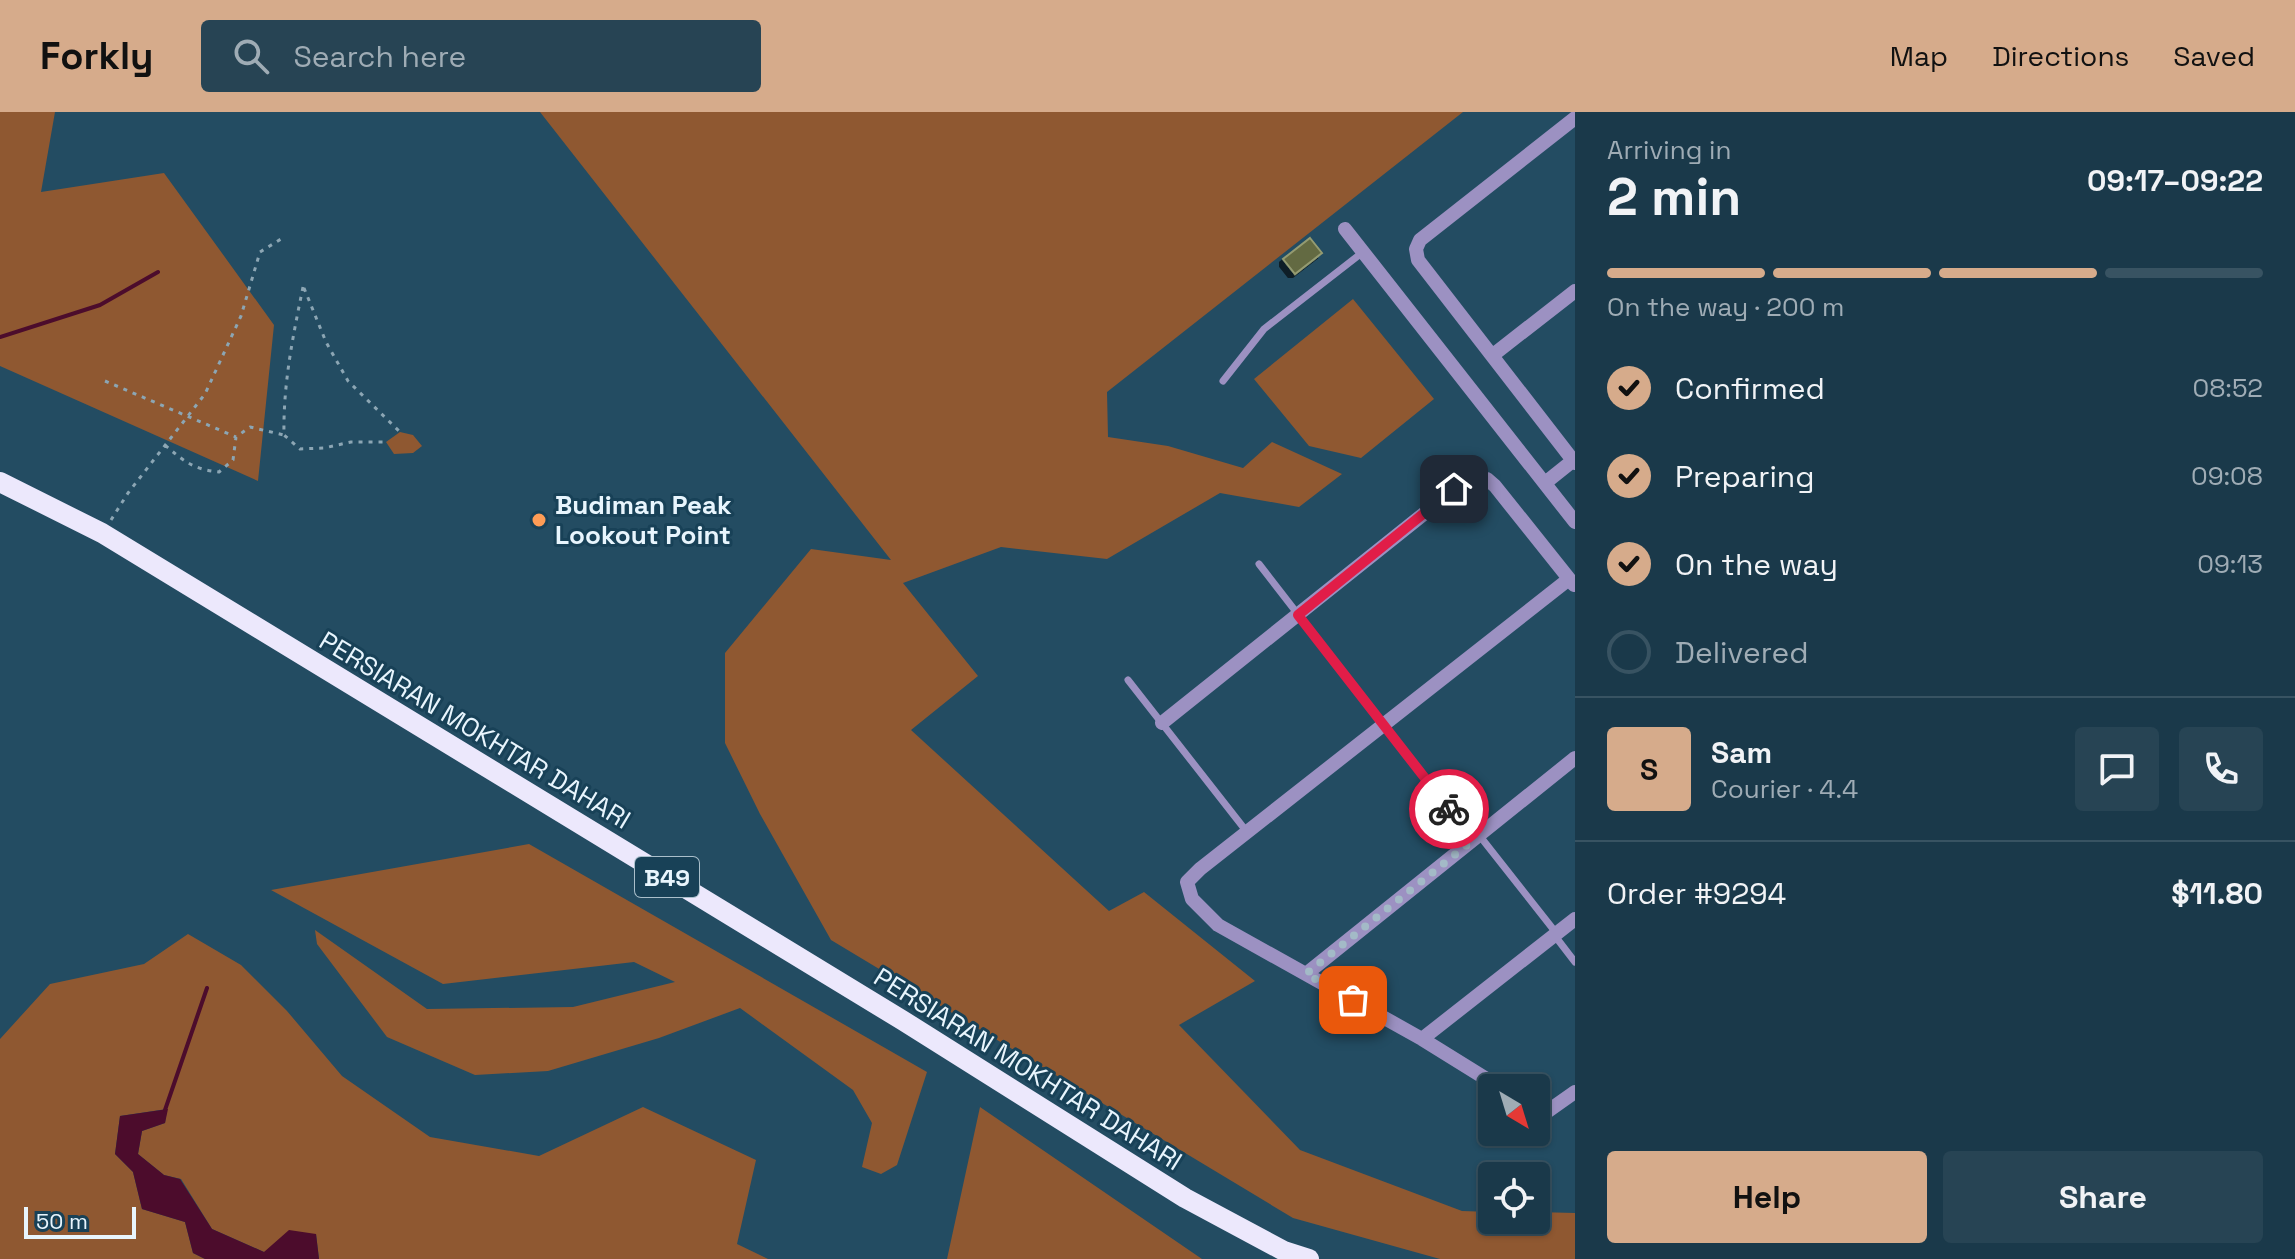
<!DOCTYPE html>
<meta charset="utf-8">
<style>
body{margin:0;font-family:"Space Grotesk",sans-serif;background:#274454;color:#f1f3f6;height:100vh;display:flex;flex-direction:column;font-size:30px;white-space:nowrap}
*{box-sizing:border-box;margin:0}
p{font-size:26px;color:#9facb5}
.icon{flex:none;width:44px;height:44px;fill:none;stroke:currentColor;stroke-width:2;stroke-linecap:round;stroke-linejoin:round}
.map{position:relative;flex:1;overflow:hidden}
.sheet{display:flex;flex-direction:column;background:#1a394a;width:720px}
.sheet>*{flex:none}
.needle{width:52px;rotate:142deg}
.controls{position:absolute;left:1478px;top:962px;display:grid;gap:16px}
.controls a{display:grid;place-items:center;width:72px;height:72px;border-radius:8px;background:#1a394a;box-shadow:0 2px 6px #0004,0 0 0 2px #385362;font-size:40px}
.scale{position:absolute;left:24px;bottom:20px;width:112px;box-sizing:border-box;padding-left:8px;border:4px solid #e8f5fd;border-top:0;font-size:22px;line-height:28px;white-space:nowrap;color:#e8f5fd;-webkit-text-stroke:6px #184157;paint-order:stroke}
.pin{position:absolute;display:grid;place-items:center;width:68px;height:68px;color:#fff;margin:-34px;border-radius:16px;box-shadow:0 4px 12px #0006}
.courier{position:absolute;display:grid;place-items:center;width:80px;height:80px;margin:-40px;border:6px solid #e11d48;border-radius:50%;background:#fff;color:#222;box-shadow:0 2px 10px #0007}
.summary em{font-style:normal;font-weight:700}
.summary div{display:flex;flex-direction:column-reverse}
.summary{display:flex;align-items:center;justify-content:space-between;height:136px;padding:0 32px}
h1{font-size:52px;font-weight:700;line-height:60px}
.bar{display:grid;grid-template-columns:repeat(4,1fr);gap:12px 8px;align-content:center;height:96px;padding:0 32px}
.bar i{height:10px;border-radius:6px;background:#385362}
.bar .current{background:#d6ab8b}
.bar p{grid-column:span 4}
.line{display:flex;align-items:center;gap:20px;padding:0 32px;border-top:2px solid #385362}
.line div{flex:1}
.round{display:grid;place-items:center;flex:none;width:84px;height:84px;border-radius:8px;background:#274454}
ol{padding:0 32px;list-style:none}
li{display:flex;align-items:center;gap:24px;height:88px}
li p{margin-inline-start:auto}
li .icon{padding:8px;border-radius:50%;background:#d6ab8b;color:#111;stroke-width:4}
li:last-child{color:#9facb5}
li i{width:44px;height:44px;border:4px solid #385362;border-radius:50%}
.cta{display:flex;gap:16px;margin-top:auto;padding:16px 32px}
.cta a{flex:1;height:92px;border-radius:8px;background:#d6ab8b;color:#111;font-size:32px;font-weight:700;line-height:92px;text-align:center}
.cta a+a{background:#274454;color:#f1f3f6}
header{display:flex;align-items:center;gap:48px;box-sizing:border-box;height:112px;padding:0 40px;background:#d6ab8b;color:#111}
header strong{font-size:38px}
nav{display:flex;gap:44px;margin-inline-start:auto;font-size:28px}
.search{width:560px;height:72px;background:#274454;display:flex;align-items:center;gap:20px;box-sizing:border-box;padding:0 28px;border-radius:8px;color:#9facb5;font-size:30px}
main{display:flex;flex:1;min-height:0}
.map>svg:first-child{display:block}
</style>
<header>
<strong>Forkly</strong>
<div class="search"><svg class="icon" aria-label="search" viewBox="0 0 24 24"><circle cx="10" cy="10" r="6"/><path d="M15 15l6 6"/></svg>Search here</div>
<nav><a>Map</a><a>Directions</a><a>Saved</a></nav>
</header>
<main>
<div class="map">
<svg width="1575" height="1147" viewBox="0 0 1575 1147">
<defs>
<filter id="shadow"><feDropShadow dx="-5" dy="5" stdDeviation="0" flood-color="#0009"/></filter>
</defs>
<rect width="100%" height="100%" fill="#234c62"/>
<!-- green -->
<path fill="#8f5831" d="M 0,0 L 55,0 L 41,80 L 164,61 L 274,213 L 258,369 L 0,254 Z
M 540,0 L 1463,0 L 1107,280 L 1108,325 L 1168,334 L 1243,356 L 1272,330 L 1342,362 L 1299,395 L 1220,381 L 1107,447 L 1001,435 L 903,471 L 978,564 L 911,618 L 1109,799 L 1144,780 L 1255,869 L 1179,913 L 1300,1038 L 1462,1099 L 1492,1100 L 1492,1108 L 1536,1108 L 1536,1100 L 1575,1101 L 1575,1147 L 1440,1147 L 1293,1106 L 831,828 L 760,702 L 725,631 L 725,541 L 811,437 L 891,448 Z
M 1353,187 L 1434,287 L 1361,346 L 1309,334 L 1254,267 Z
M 400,320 L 413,323 L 422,334 L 413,341 L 394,342 L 386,330 Z
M 529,732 L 927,960 L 897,1053 L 881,1062 L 862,1055 L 872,1011 L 853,978 L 740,896 L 659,926 L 548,959 L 475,963 L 387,925 L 317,832 L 315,818 L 427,897 L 573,895 L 675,870 L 634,850 L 443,872 L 271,778 Z
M 188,822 L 241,853 L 287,899 L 342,964 L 430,1025 L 539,1044 L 643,995 L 756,1048 L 737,1132 L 768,1147 L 319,1147 L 316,1122 L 264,1140 L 212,1117 L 181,1067 L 164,1063 L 138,1042 L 142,1019 L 165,1011 L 167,997 L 120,1004 L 115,1042 L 133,1060 L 142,1097 L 185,1110 L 193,1141 L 205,1147 L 0,1147 L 0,927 L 50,872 L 144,852 Z
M 980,995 L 1202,1147 L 947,1147 Z"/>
<!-- water -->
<path fill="#4c0c2c" d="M 168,997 L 165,1011 L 142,1019 L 138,1042 L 164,1063 L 180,1067 L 212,1117 L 264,1140 L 289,1118 L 316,1122 L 319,1147 L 205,1147 L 193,1141 L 185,1110 L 142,1097 L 133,1060 L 115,1042 L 120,1004 Z"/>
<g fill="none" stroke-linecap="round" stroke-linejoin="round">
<!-- stream -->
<path stroke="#4c0c2c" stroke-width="4" d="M 0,225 L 100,193 L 158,160
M 165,998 L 207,876"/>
</g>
<!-- building -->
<path fill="#646a42" stroke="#949b71" stroke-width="2" filter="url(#shadow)" d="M 1310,126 L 1322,141 L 1295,162 L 1283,147 Z"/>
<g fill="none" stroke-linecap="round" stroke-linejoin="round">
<!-- path -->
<path stroke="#8ca6b4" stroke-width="3" stroke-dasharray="4 6" stroke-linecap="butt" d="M 303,175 C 293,224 283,272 284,323 L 300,337 L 324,336 L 351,330 L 386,330
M 304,176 L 326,230 L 348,269 L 400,320
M 105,269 L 236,325
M 165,333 C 183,349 195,358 219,360 L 233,348 L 236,325 L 250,315 L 284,323
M 111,408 L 128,381 L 205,282 L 241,204 L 260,140 L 281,127"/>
<!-- service -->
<path stroke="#9c91c2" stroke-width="7" d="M 1223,269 L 1264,217 L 1363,140
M 1259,452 L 1473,728
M 1128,568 L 1247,720
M 1479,723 L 1557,822
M 1555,824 L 1575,850"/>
<!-- minor -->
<path stroke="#9c91c2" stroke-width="14" d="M 1575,6 L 1420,128 L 1416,137 L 1418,148 L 1575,351
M 1345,117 L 1575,410
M 1493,243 L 1575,179
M 1545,371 L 1575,347
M 1162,611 L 1465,369 L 1487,367 L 1495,374 L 1574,473
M 1306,862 L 1575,646
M 1422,927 L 1575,807
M 1501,976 L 1422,927 L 1218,813 L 1192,787 L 1187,770 L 1200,757 L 1569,467
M 1536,998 L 1548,999 L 1575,980"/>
<!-- primary -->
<path stroke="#ece8fc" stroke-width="20" d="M 0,370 L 102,421 L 902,908 L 1185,1086 L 1284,1139 L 1309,1147"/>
</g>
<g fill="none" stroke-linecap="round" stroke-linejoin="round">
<!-- done -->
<path stroke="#a3bac7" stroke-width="8" stroke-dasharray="0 14.4" d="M 1353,888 L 1306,862 L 1473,728 L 1449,697"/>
<!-- route -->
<path stroke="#e11d48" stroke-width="10" d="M 1449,697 L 1298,503 L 1454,377"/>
</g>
<!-- markers -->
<circle fill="#fd9c56" stroke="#184157" stroke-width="3" cx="539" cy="408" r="8"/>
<g text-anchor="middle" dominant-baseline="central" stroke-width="6" stroke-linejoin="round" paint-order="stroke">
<!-- shield labels -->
<rect fill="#184157" stroke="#aabfcb" stroke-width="2" x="635" y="745" width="64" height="40" rx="6"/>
<g font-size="24" font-weight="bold" fill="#e8f5fd">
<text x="667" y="765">B49</text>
</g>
<!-- poi labels -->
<g font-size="26" font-weight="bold" fill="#e8f5fd" stroke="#184157" text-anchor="start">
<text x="555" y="393">Budiman Peak<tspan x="555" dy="30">Lookout Point</tspan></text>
</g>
<!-- street labels -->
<g font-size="26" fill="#e8f5fd" stroke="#184157">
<text transform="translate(475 618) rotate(31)">PERSIARAN MOKHTAR DAHARI</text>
<text transform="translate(1028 957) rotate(32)">PERSIARAN MOKHTAR DAHARI</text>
</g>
</g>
</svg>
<div class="controls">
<a><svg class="needle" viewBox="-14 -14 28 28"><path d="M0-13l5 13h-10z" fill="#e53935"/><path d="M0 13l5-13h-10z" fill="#9facb5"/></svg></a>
<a><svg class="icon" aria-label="locate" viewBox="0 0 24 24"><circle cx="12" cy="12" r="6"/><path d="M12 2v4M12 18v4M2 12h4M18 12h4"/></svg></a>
</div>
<div class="scale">50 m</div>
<div class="pin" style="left:1353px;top:888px;background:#ea580c"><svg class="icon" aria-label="bag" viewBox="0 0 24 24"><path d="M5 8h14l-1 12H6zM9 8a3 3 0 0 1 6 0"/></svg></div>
<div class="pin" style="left:1454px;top:377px;background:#1f2937"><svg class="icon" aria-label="home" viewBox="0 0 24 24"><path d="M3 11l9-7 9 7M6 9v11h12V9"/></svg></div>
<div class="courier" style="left:1449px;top:697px"><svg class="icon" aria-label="bike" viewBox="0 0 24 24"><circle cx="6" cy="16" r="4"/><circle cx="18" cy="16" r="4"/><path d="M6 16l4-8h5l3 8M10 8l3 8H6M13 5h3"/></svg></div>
</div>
<section class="sheet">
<div class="summary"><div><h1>2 min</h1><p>Arriving in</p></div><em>09:17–09:22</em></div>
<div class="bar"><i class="current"></i><i class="current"></i><i class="current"></i><i></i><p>On the way · 200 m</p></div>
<ol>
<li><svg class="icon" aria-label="check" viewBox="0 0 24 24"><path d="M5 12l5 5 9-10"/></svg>Confirmed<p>08:52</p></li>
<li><svg class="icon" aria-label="check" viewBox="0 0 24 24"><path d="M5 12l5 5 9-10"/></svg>Preparing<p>09:08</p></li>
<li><svg class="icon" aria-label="check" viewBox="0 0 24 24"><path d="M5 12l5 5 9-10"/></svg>On the way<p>09:13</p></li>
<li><i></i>Delivered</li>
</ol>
<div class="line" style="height:144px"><b class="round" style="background:#d6ab8b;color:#111">S</b><div><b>Sam</b><p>Courier · 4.4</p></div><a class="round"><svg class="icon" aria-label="chat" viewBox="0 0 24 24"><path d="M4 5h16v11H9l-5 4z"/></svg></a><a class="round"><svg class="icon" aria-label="phone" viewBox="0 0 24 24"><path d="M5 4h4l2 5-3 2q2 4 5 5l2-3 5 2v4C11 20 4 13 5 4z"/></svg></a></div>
<div class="line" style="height:104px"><div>Order #9294</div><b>$11.80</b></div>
<div class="cta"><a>Help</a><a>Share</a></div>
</section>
</main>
